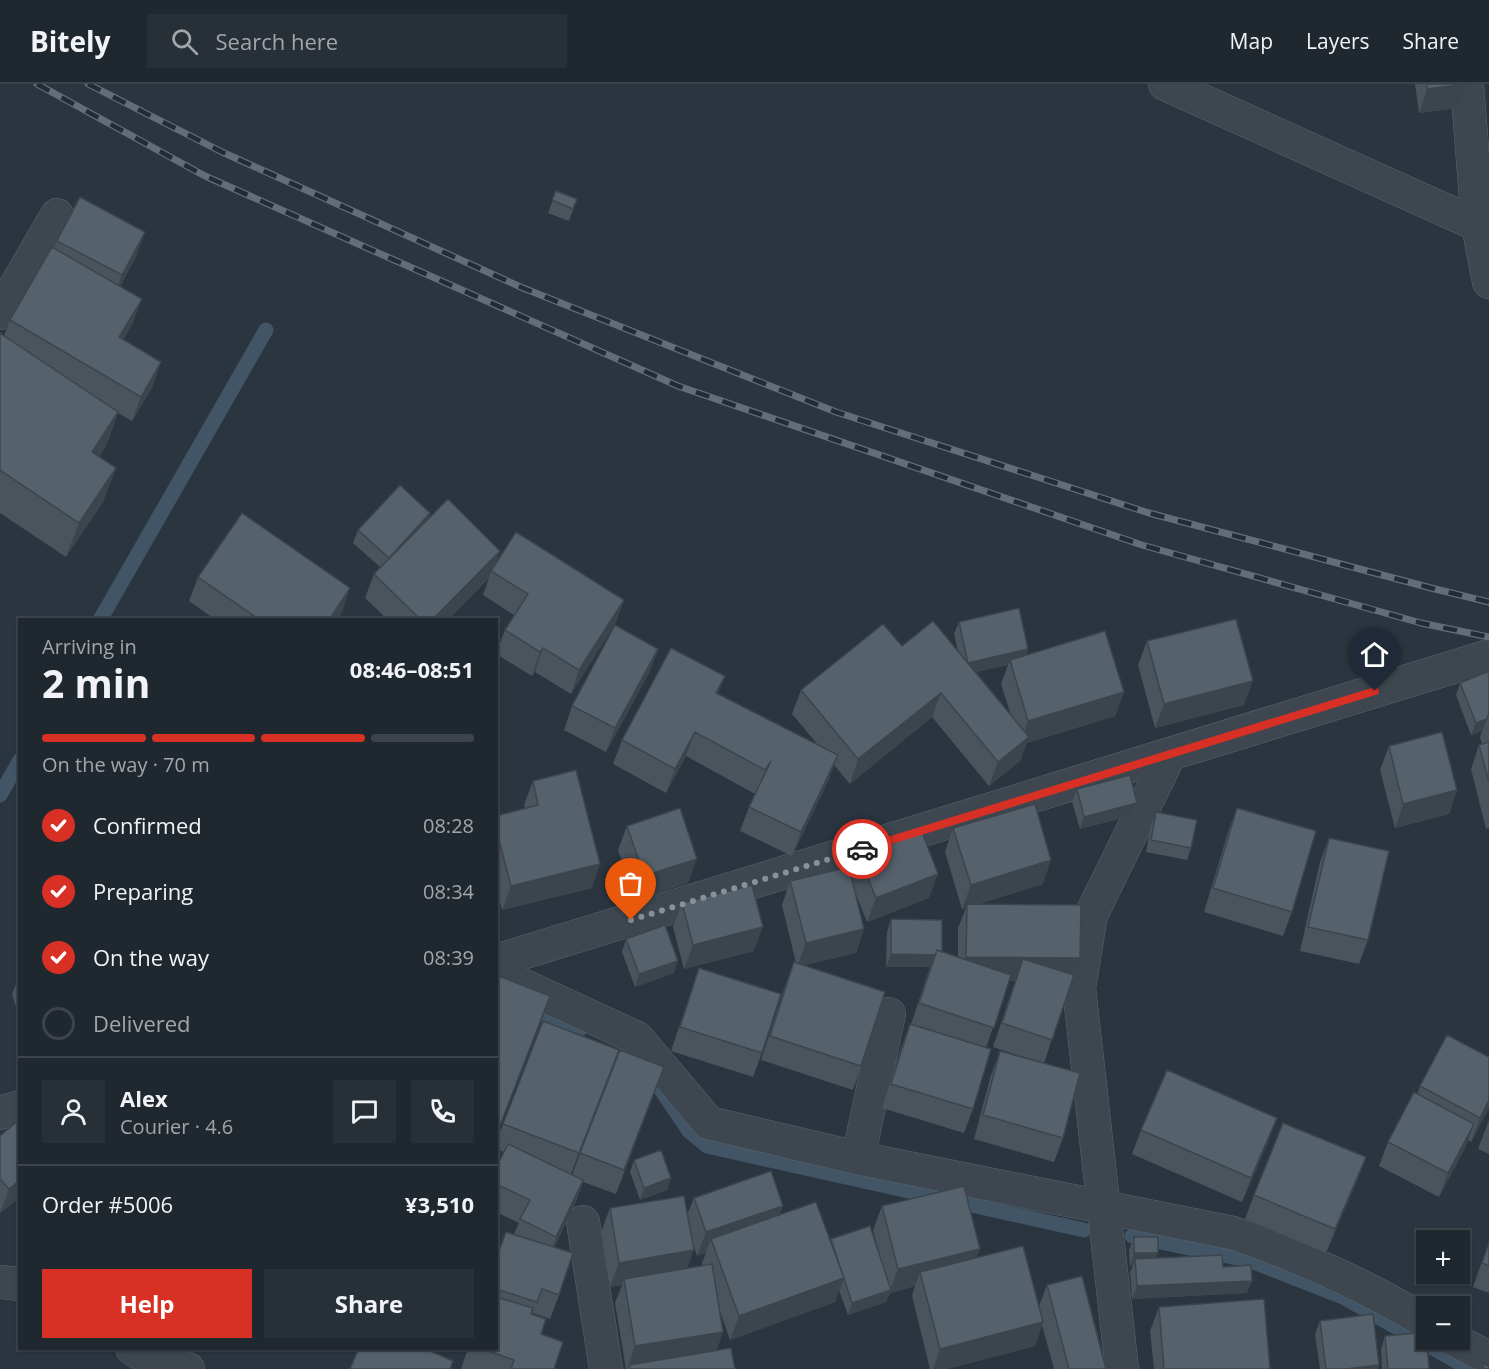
<!DOCTYPE html>
<meta charset="utf-8">
<style>
body{margin:0;font-family:"Open Sans",sans-serif;background:#283037;color:#f1f3f6;height:100vh;display:flex;flex-direction:column;font-size:22px;white-space:nowrap}
*{box-sizing:border-box;margin:0}
p{font-size:20px;color:#a2a6aa}
.icon{flex:none;width:33px;height:33px;fill:none;stroke:currentColor;stroke-width:2;stroke-linecap:round;stroke-linejoin:round}
.map{position:relative;flex:1;overflow:hidden}
.drawer{position:absolute;left:18px;top:534px;width:480px;height:732px;display:flex;flex-direction:column;background:#20282f;border-radius:0px;box-shadow:0 2px 4px #0004,0 0 0 2px #3d444b}
.drawer>*{flex:none}
.controls{position:absolute;left:1416px;top:1146px;display:grid;gap:12px}
.controls a{display:grid;place-items:center;width:54px;height:54px;border-radius:0px;background:#20282f;box-shadow:0 2px 4px #0004,0 0 0 2px #3d444b;font-size:30px}
.pin{position:absolute;display:grid;place-items:center;width:51px;height:51px;color:#fff;margin:-62px -26px;border-radius:50% 50% 50% 0;rotate:-45deg;box-shadow:0 0 6px #0007}
.pin .icon{rotate:45deg}
.courier{position:absolute;display:grid;place-items:center;width:60px;height:60px;margin:-30px;border:4px solid #d93025;border-radius:50%;background:#fff;color:#222;box-shadow:0 2px 8px #0007}
.overview em{font-style:normal;font-weight:700}
.overview div{display:flex;flex-direction:column-reverse}
.overview{display:flex;align-items:center;justify-content:space-between;height:102px;padding:0 24px}
h1{font-size:39px;font-weight:700;line-height:45px}
.bar{display:grid;grid-template-columns:repeat(4,1fr);gap:9px 6px;align-content:center;height:72px;padding:0 24px}
.bar i{height:8px;border-radius:4px;background:#3d444b}
.bar .current{background:#d93025}
.bar p{grid-column:span 4}
.line{display:flex;align-items:center;gap:15px;padding:0 24px;border-top:2px solid #3d444b}
.line div{flex:1}
.round{display:grid;place-items:center;flex:none;width:63px;height:63px;border-radius:0px;background:#283037}
ol{padding:0 24px;list-style:none}
li{display:flex;align-items:center;gap:18px;height:66px}
li p{margin-inline-start:auto}
li .icon{padding:6px;border-radius:50%;background:#d93025;color:#fff;stroke-width:4}
li:last-child{color:#a2a6aa}
li i{width:33px;height:33px;border:3px solid #3d444b;border-radius:50%}
.action{display:flex;gap:12px;margin-top:auto;padding:12px 24px}
.action a{flex:1;height:69px;border-radius:0px;background:#d93025;color:#fff;font-size:24px;font-weight:700;line-height:69px;text-align:center}
.action a+a{background:#283037;color:#f1f3f6}
header{display:flex;align-items:center;gap:36px;box-sizing:border-box;height:84px;padding:0 30px;background:#20282f;border-bottom:2px solid #3d444b}
header strong{font-size:28px}
nav{display:flex;gap:33px;margin-inline-start:auto;font-size:21px}
.search{width:420px;height:54px;background:#283037;display:flex;align-items:center;gap:15px;box-sizing:border-box;padding:0 21px;border-radius:0px;color:#a2a6aa;font-size:22px}
.map>svg:first-child{display:block}
</style>
<header>
<strong>Bitely</strong>
<div class="search"><svg class="icon" aria-label="search" viewBox="0 0 24 24"><circle cx="10" cy="10" r="6"/><path d="M15 15l6 6"/></svg>Search here</div>
<nav><a>Map</a><a>Layers</a><a>Share</a></nav>
</header>
<div class="map">
<svg width="1489" height="1285" viewBox="0 0 1489 1285">
<rect width="100%" height="100%" fill="#2a353f"/>
<g fill="none" stroke-linecap="round" stroke-linejoin="round">
<!-- stream -->
<path stroke="#425566" stroke-width="15" d="M 100,536 L 266,246
M 0,711 L 20,676
M 496,912 L 580,945
M 658,1001 L 689,1047 L 707,1062 L 1084,1146
M 1132,1152 L 1251,1177 L 1343,1213 L 1470,1285"/>
<defs>
<path id="minor" d="M 1165,0 L 1478,141
M 1467,0 L 1478,141 L 1489,198
M 0,229 L 57,131
M 496,877 L 1489,572
M 496,889 L 637,954 L 709,1039 L 858,1074 L 1233,1149 C 1300,1172 1365,1201 1426,1238
M 0,1029 L 20,1023
M 858,1074 L 889,930
M 583,1138 L 606,1285
M 0,1198 L 20,1200
M 1455,1256 L 1489,1274
M 132,1264 L 139,1269 L 188,1285
M 1122,1285 L 1079,904 L 1091,831 L 1170,670"/>
</defs>
<!-- minor casing -->
<use href="#minor" stroke="#5b656d" stroke-width="34"/>
<!-- minor -->
<use href="#minor" stroke="#3e474f" stroke-width="33"/>
<defs>
<path id="rail" d="M 37,0 L 205,92 L 678,302 L 1142,461 L 1421,539 L 1489,553
M 88,0 L 222,68 L 523,204 L 836,328 L 1149,429 L 1431,504 L 1489,518"/>
</defs>
<!-- rail casing -->
<use href="#rail" stroke="#626d78" stroke-width="7"/>
<!-- rail -->
<use href="#rail" stroke="#222c35" stroke-width="4.5" stroke-dasharray="14" stroke-linecap="butt"/>
</g>
<!-- wall -->
<path fill="#49545d" fill-rule="evenodd" d="M 1415,0 L 1468,0 L 1459,24 L 1419,29 Z
M 556,107 L 577,115 L 569,137 L 548,129 Z
M 145,148 L 136,172 L 120,203 L 133,239 L 123,256 L 153,302 L 132,337 L 118,329 L 106,362 L 99,373 L 116,384 L 103,418 L 66,473 L 0,429 L 0,249 L 4,252 L 10,236 L 54,164 L 57,157 Z
M 430,429 L 428,436 L 496,480 L 624,516 L 615,540 L 571,610 L 535,588 L 532,592 L 496,570 L 505,546 L 514,531 L 483,511 L 489,494 L 447,536 L 388,536 L 365,514 L 374,490 L 380,483 L 353,459 L 358,446 Z
M 198,493 L 342,528 L 337,536 L 216,536 L 189,517 Z
M 959,538 L 1028,565 L 1026,571 L 1124,608 L 1115,632 L 1027,659 L 1020,677 L 989,702 L 932,633 L 850,700 L 834,681 L 829,695 L 792,772 L 740,747 L 749,723 L 755,710 L 686,672 L 666,709 L 613,680 L 622,656 L 718,610 L 818,661 L 792,630 L 801,606 L 902,562 L 958,567 L 954,550 ZM 1008,581 L 1001,600 L 1011,631 L 976,588 Z
M 1147,557 L 1244,621 L 1155,644 L 1138,581 Z
M 658,565 L 649,589 L 606,668 L 564,646 L 572,622 Z
M 1489,587 L 1489,744 L 1486,745 L 1471,685 L 1479,661 L 1482,660 L 1480,653 L 1482,647 L 1471,651 L 1456,611 L 1460,599 Z
M 1389,662 L 1457,706 L 1449,730 L 1395,744 L 1380,686 Z
M 533,697 L 592,804 L 502,826 L 496,802 L 496,732 L 525,724 L 524,721 Z
M 1077,705 L 1137,719 L 1133,731 L 1080,745 L 1072,718 Z
M 1237,724 L 1292,828 L 1283,852 L 1204,828 L 1228,748 Z
M 1156,728 L 1191,764 L 1187,776 L 1146,768 L 1151,741 Z
M 627,742 L 688,799 L 635,816 L 618,766 Z
M 953,744 L 1043,800 L 978,820 L 1074,891 L 1044,979 L 1063,1054 L 1054,1078 L 974,1055 L 991,991 L 1000,967 L 1033,976 L 993,963 L 1015,897 L 1009,897 L 986,964 L 973,1025 L 964,1049 L 882,1024 L 901,964 L 910,940 L 911,940 L 930,883 L 886,883 L 887,848 L 891,835 L 942,868 L 958,873 L 958,844 L 966,824 L 962,825 L 945,768 Z
M 1329,754 L 1368,856 L 1359,880 L 1300,867 L 1320,778 Z
M 859,772 L 929,814 L 867,838 L 855,808 L 864,845 L 856,869 L 805,881 L 861,982 L 853,1006 L 761,976 L 785,902 L 794,878 L 796,879 L 782,821 L 790,797 L 851,793 Z
M 682,819 L 754,867 L 684,885 L 673,843 Z
M 626,855 L 674,889 L 635,903 L 622,868 Z
M 699,884 L 762,969 L 753,993 L 671,967 Z
M 20,890 L 20,936 L 12,910 Z
M 496,891 L 550,912 L 496,1052 Z
M 619,966 L 571,1090 L 572,1091 L 580,1069 L 655,1007 L 616,1110 L 583,1098 L 575,1120 L 554,1163 L 559,1211 L 550,1235 L 533,1229 L 532,1230 L 554,1285 L 461,1285 L 468,1264 L 496,1264 L 496,1173 L 506,1148 L 514,1150 L 519,1139 L 496,1128 L 496,1084 L 504,1068 L 496,1065 L 496,1059 L 503,1040 Z
M 1489,973 L 1489,1024 L 1471,1058 L 1468,1056 L 1465,1064 L 1439,1113 L 1379,1082 L 1388,1058 L 1417,1010 L 1420,1002 Z
M 20,1035 L 20,1113 L 0,1129 L 0,1052 Z
M 1489,1036 L 1489,1070 L 1478,1065 Z
M 1141,1046 L 1268,1058 L 1242,1118 L 1132,1070 Z
M 1366,1073 L 1357,1097 L 1326,1169 L 1245,1135 L 1254,1111 Z
M 634,1076 L 671,1094 L 667,1106 L 640,1116 L 630,1088 Z
M 694,1114 L 779,1131 L 830,1157 L 831,1155 L 880,1173 L 873,1146 L 882,1122 L 976,1174 L 1039,1222 L 1047,1201 L 1106,1285 L 1054,1285 L 1042,1241 L 1035,1262 L 947,1285 L 930,1285 L 912,1212 L 915,1202 L 890,1209 L 886,1218 L 848,1231 L 839,1206 L 835,1218 L 730,1256 L 720,1227 L 717,1266 L 735,1285 L 626,1285 L 615,1219 L 622,1201 L 610,1203 L 601,1148 L 610,1124 L 687,1131 ZM 693,1160 L 697,1172 L 706,1169 L 702,1179 L 703,1182 L 687,1184 Z
M 1134,1153 L 1158,1169 L 1156,1174 L 1223,1183 L 1247,1209 L 1132,1215 L 1130,1188 L 1133,1182 L 1130,1182 L 1129,1166 Z
M 1489,1158 L 1489,1209 L 1473,1203 Z
M 1159,1223 L 1270,1285 L 1154,1285 L 1150,1247 Z
M 1320,1237 L 1379,1281 L 1378,1285 L 1320,1285 L 1315,1250 Z
M 1385,1252 L 1429,1285 L 1382,1285 L 1381,1265 Z"/>
<!-- shaded-wall -->
<path fill="#3c454c" d="M 1468,0 L 1459,24 L 1419,29 L 1427,5 Z
M 145,148 L 136,172 L 113,215 L 122,191 Z
M 142,215 L 133,239 L 111,277 L 119,253 Z
M 161,278 L 153,302 L 132,337 L 141,313 Z
M 118,328 L 106,362 L 79,402 L 92,368 Z
M 116,384 L 103,418 L 66,473 L 79,439 Z
M 430,429 L 426,442 L 389,474 Z
M 500,467 L 493,488 L 491,487 L 489,494 L 447,536 L 432,536 Z
M 350,504 L 342,528 L 337,536 L 329,536 Z
M 624,516 L 615,540 L 571,610 L 579,586 Z
M 543,564 L 535,588 L 532,592 L 540,568 Z
M 658,565 L 649,589 L 606,668 L 615,644 Z
M 1028,565 L 1023,577 L 1010,576 L 1008,581 L 964,591 L 968,579 Z
M 725,592 L 716,616 L 716,609 Z
M 1253,597 L 1244,621 L 1155,644 L 1164,620 Z
M 1124,608 L 1115,632 L 1027,659 L 1020,677 L 989,702 L 998,678 L 1020,660 L 1028,637 Z
M 941,609 L 932,633 L 850,700 L 858,675 Z
M 1487,635 L 1482,647 L 1471,651 L 1476,639 Z
M 695,648 L 686,672 L 666,709 L 675,685 Z
M 838,671 L 829,695 L 792,772 L 801,748 Z
M 1457,706 L 1449,730 L 1395,744 L 1403,720 Z
M 1137,719 L 1133,731 L 1080,745 L 1084,733 Z
M 697,775 L 688,799 L 635,816 L 644,792 Z
M 1051,776 L 1043,800 L 967,823 L 967,820 L 966,824 L 962,825 L 971,801 Z
M 600,780 L 592,804 L 502,826 L 511,802 Z
M 938,790 L 929,814 L 867,838 L 876,814 Z
M 763,843 L 754,867 L 684,885 L 693,861 Z
M 864,845 L 856,869 L 797,883 L 806,859 Z
M 891,870 L 935,871 L 930,883 L 886,883 Z
M 966,873 L 1080,874 L 1071,898 L 1023,875 L 1015,897 L 957,897 Z
M 678,877 L 674,889 L 635,903 L 639,890 Z
M 550,912 L 542,936 L 496,1052 L 501,1039 Z
M 1489,1016 L 1489,1024 L 1471,1058 L 1480,1034 Z
M 1277,1034 L 1268,1058 L 1242,1118 L 1251,1094 Z
M 1474,1040 L 1465,1064 L 1439,1113 L 1448,1089 Z
M 1366,1073 L 1357,1097 L 1326,1169 L 1335,1145 Z
M 671,1094 L 667,1106 L 640,1116 L 644,1104 Z
M 20,1096 L 20,1113 L 0,1129 L 9,1105 Z
M 583,1096 L 575,1120 L 548,1177 L 556,1153 Z
M 783,1122 L 774,1146 L 711,1155 L 706,1169 L 697,1172 L 706,1148 Z
M 980,1165 L 971,1189 L 920,1188 L 915,1202 L 890,1209 L 886,1218 L 848,1231 L 852,1219 L 890,1206 L 898,1185 Z
M 694,1166 L 685,1190 L 624,1195 L 622,1201 L 610,1203 L 619,1179 Z
M 1134,1169 L 1158,1169 L 1153,1182 L 1135,1175 L 1133,1182 L 1130,1182 Z
M 844,1194 L 835,1218 L 730,1256 L 739,1232 Z
M 1252,1197 L 1247,1209 L 1132,1215 L 1137,1202 Z
M 1043,1238 L 1035,1262 L 947,1285 L 933,1285 L 940,1265 Z
M 723,1248 L 715,1272 L 629,1281 L 627,1285 L 635,1262 Z
M 1379,1281 L 1378,1285 L 1346,1285 Z"/>
<!-- building -->
<path fill="#55626c" stroke="#3c454c" stroke-width="1.5" d="M 1427,0 L 1466,0 L 1427,5 Z
M 556,107 L 577,115 L 573,125 L 552,116 Z
M 80,113 L 145,148 L 122,191 L 57,157 Z
M 52,163 L 142,215 L 119,253 L 161,278 L 141,313 L 10,236 Z
M 0,249 L 118,328 L 92,368 L 116,384 L 79,439 L 0,386 Z
M 400,401 L 430,429 L 389,474 L 358,446 Z
M 448,415 L 500,467 L 432,536 L 421,536 L 374,490 Z
M 242,429 L 350,504 L 329,536 L 260,536 L 198,493 Z
M 516,448 L 624,516 L 579,586 L 543,564 L 540,568 L 505,546 L 528,510 L 491,487 Z
M 1019,524 L 1028,565 L 968,579 L 959,538 Z
M 1236,535 L 1253,597 L 1164,620 L 1147,557 Z
M 933,537 L 1029,653 L 998,678 L 941,609 L 858,675 L 801,606 L 883,540 L 902,562 Z
M 615,541 L 658,565 L 615,644 L 572,622 Z
M 1105,547 L 1124,608 L 1028,637 L 1010,576 Z
M 671,564 L 725,592 L 716,609 L 838,671 L 801,748 L 749,723 L 771,677 L 765,686 L 695,648 L 675,685 L 622,656 Z
M 1489,587 L 1489,629 L 1487,635 L 1476,639 L 1460,599 Z
M 1442,648 L 1457,706 L 1403,720 L 1389,662 Z
M 1489,658 L 1489,698 L 1479,661 Z
M 576,686 L 600,780 L 511,802 L 496,744 L 496,732 L 538,721 L 533,697 Z
M 1130,691 L 1137,719 L 1084,733 L 1077,705 Z
M 1035,720 L 1051,776 L 971,801 L 953,744 Z
M 680,724 L 697,775 L 644,792 L 627,742 Z
M 1237,724 L 1316,747 L 1292,828 L 1213,804 Z
M 1156,728 L 1197,736 L 1191,764 L 1151,756 Z
M 922,748 L 938,790 L 876,814 L 859,772 Z
M 1329,754 L 1389,767 L 1368,856 L 1308,843 Z
M 849,783 L 864,845 L 806,859 L 790,797 Z
M 752,801 L 763,843 L 693,861 L 682,819 Z
M 967,820 L 1081,821 L 1080,874 L 966,873 Z
M 891,835 L 942,836 L 942,868 L 937,866 L 935,871 L 891,870 Z
M 665,841 L 678,877 L 639,890 L 626,855 Z
M 937,866 L 1011,891 L 994,944 L 919,919 Z
M 1023,875 L 1074,891 L 1052,956 L 1002,939 Z
M 794,878 L 885,908 L 861,982 L 770,952 Z
M 699,884 L 781,910 L 762,969 L 680,943 Z
M 496,891 L 550,912 L 501,1039 L 496,1038 Z
M 543,937 L 619,966 L 579,1069 L 503,1040 Z
M 910,940 L 991,965 L 973,1025 L 891,1000 Z
M 1447,951 L 1489,973 L 1489,1016 L 1480,1034 L 1420,1002 Z
M 620,966 L 664,983 L 624,1086 L 580,1069 Z
M 1000,967 L 1080,989 L 1063,1054 L 983,1031 Z
M 1167,986 L 1277,1034 L 1251,1094 L 1141,1046 Z
M 1414,1008 L 1474,1040 L 1448,1089 L 1388,1058 Z
M 20,1035 L 20,1096 L 9,1105 L 0,1095 L 0,1052 Z
M 1283,1039 L 1366,1073 L 1335,1145 L 1254,1111 Z
M 508,1060 L 583,1096 L 556,1153 L 520,1135 L 530,1116 L 496,1100 L 496,1084 Z
M 661,1066 L 671,1094 L 644,1104 L 634,1076 Z
M 771,1087 L 783,1122 L 706,1148 L 694,1114 Z
M 964,1102 L 980,1165 L 898,1185 L 882,1122 Z
M 684,1112 L 694,1166 L 619,1179 L 610,1124 Z
M 816,1118 L 844,1194 L 739,1232 L 711,1155 Z
M 870,1142 L 891,1206 L 852,1219 L 831,1155 Z
M 506,1148 L 573,1169 L 559,1211 L 542,1205 L 537,1218 L 496,1205 L 496,1175 Z
M 1134,1153 L 1158,1153 L 1158,1169 L 1134,1169 Z
M 1489,1159 L 1489,1182 L 1482,1179 Z
M 1023,1162 L 1043,1238 L 940,1265 L 920,1188 Z
M 1222,1171 L 1223,1183 L 1251,1181 L 1252,1197 L 1137,1202 L 1135,1175 Z
M 712,1180 L 723,1248 L 635,1262 L 624,1195 Z
M 1082,1192 L 1106,1285 L 1069,1285 L 1047,1201 Z
M 496,1213 L 533,1224 L 531,1230 L 546,1235 L 541,1250 L 563,1258 L 554,1285 L 511,1285 L 514,1276 L 480,1264 L 496,1264 Z
M 1264,1215 L 1270,1285 L 1164,1285 L 1159,1223 Z
M 1373,1230 L 1379,1281 L 1346,1285 L 1326,1285 L 1320,1237 Z
M 1426,1248 L 1429,1285 L 1388,1285 L 1385,1252 Z
M 359,1264 L 423,1264 L 453,1277 L 450,1285 L 350,1285 Z
M 731,1264 L 735,1285 L 630,1285 L 629,1281 Z
M 1483,1279 L 1489,1283 L 1489,1285 L 1484,1285 Z"/>
<g fill="none" stroke-linecap="round" stroke-linejoin="round">
<!-- done -->
<path stroke="#889199" stroke-width="6" stroke-dasharray="0 10.8" d="M 631,836 L 862,765"/>
<!-- route -->
<path stroke="#d93025" stroke-width="8" d="M 862,765 L 1375,607"/>
</g>
</svg>
<div class="controls">
<a>+</a>
<a>−</a>
</div>
<div class="pin" style="left:631px;top:836px;background:#ea580c"><svg class="icon" aria-label="bag" viewBox="0 0 24 24"><path d="M5 8h14l-1 12H6zM9 8a3 3 0 0 1 6 0"/></svg></div>
<div class="pin" style="left:1375px;top:607px;background:#1f2937"><svg class="icon" aria-label="home" viewBox="0 0 24 24"><path d="M3 11l9-7 9 7M6 9v11h12V9"/></svg></div>
<div class="courier" style="left:862px;top:765px"><svg class="icon" aria-label="car" viewBox="0 0 24 24"><path d="M5 17H2v-5l4-1 3-4h7l3 4 3 1v5h-3M9 17h6M6 11h13"/><circle cx="7" cy="17" r="2"/><circle cx="17" cy="17" r="2"/></svg></div>
<section class="drawer">
<div class="overview"><div><h1>2 min</h1><p>Arriving in</p></div><em>08:46–08:51</em></div>
<div class="bar"><i class="current"></i><i class="current"></i><i class="current"></i><i></i><p>On the way · 70 m</p></div>
<ol>
<li><svg class="icon" aria-label="check" viewBox="0 0 24 24"><path d="M5 12l5 5 9-10"/></svg>Confirmed<p>08:28</p></li>
<li><svg class="icon" aria-label="check" viewBox="0 0 24 24"><path d="M5 12l5 5 9-10"/></svg>Preparing<p>08:34</p></li>
<li><svg class="icon" aria-label="check" viewBox="0 0 24 24"><path d="M5 12l5 5 9-10"/></svg>On the way<p>08:39</p></li>
<li><i></i>Delivered</li>
</ol>
<div class="line" style="height:108px"><a class="round"><svg class="icon" aria-label="person" viewBox="0 0 24 24"><circle cx="12" cy="8" r="4"/><path d="M4 21q1-7 8-7t8 7"/></svg></a><div><b>Alex</b><p>Courier · 4.6</p></div><a class="round"><svg class="icon" aria-label="chat" viewBox="0 0 24 24"><path d="M4 5h16v11H9l-5 4z"/></svg></a><a class="round"><svg class="icon" aria-label="phone" viewBox="0 0 24 24"><path d="M5 4h4l2 5-3 2q2 4 5 5l2-3 5 2v4C11 20 4 13 5 4z"/></svg></a></div>
<div class="line" style="height:78px"><div>Order #5006</div><b>¥3,510</b></div>
<div class="action"><a>Help</a><a>Share</a></div>
</section>
</div>
